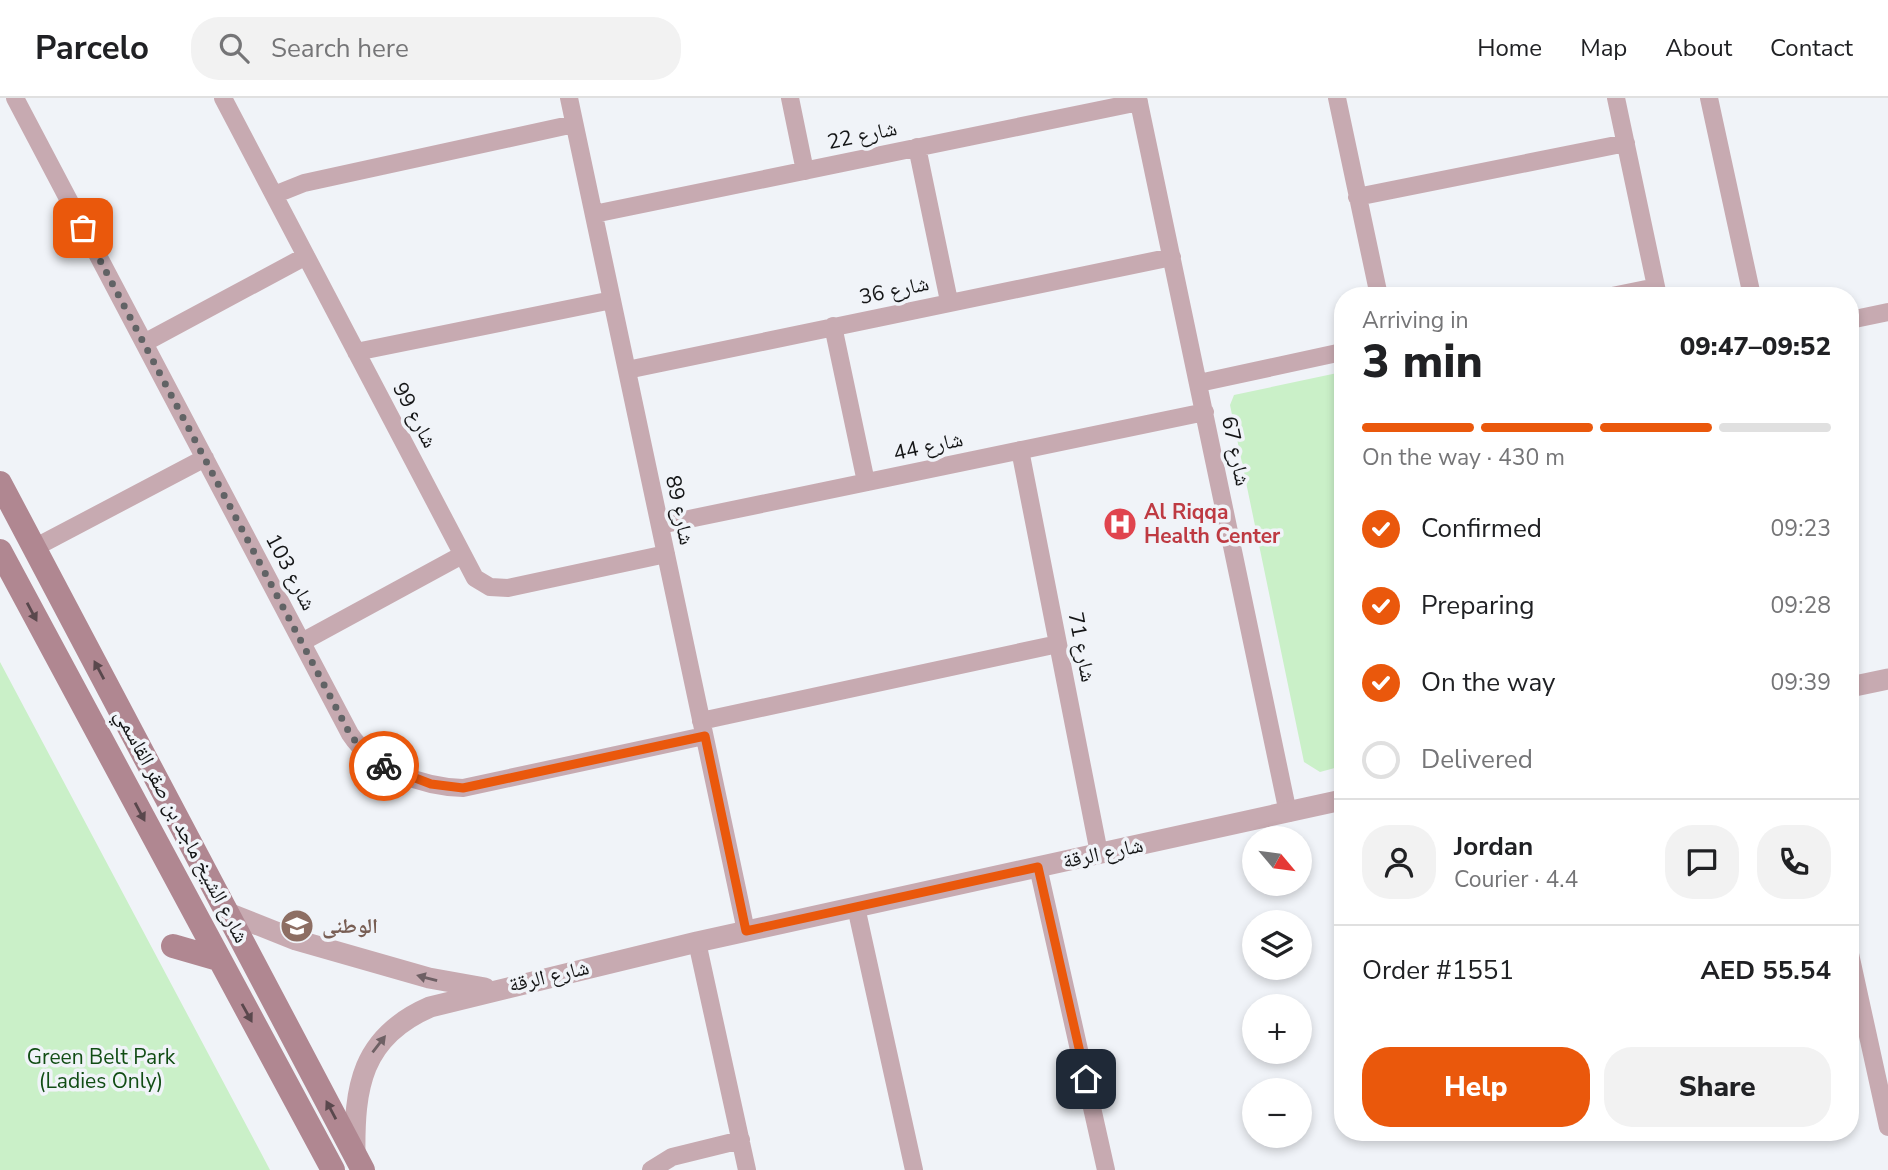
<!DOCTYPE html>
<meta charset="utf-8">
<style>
body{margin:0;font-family:"Nunito Sans","Noto Naskh Arabic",sans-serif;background:#f2f2f2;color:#202124;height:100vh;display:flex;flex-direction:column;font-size:26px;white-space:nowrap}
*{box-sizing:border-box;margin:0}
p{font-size:23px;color:#757577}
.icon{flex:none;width:38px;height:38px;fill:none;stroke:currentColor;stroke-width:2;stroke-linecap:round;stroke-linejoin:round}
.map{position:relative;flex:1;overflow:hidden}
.drawer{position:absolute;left:1334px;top:189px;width:525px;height:854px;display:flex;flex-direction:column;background:#fff;border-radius:28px;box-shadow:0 4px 10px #0003}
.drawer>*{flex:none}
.needle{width:46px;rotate:119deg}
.tools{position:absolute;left:1242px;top:728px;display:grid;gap:14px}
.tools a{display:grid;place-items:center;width:70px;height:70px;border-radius:50%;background:#fff;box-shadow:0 4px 10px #0003;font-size:35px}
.pin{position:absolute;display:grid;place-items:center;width:60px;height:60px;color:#fff;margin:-30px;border-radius:14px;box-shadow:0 4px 10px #0006}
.courier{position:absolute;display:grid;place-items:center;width:70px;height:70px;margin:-35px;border:5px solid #ea580c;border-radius:50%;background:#fff;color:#222;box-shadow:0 2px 9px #0007}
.overview em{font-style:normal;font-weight:800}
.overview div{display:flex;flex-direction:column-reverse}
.overview{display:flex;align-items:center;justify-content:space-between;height:119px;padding:0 28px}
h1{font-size:46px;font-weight:800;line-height:52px}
.bar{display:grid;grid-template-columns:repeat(4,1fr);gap:10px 7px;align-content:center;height:84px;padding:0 28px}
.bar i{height:9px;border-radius:5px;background:#e0e0e0}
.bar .on{background:#ea580c}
.bar p{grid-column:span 4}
.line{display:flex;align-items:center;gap:18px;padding:0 28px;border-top:2px solid #e0e0e0}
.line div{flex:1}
.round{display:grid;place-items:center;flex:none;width:74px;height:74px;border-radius:28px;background:#f2f2f2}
ol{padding:0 28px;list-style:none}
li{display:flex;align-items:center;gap:21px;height:77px}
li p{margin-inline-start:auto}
li .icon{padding:7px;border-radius:50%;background:#ea580c;color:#fff;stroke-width:4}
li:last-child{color:#757577}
li i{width:38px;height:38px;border:4px solid #e0e0e0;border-radius:50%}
.button{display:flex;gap:14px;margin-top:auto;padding:14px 28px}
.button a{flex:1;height:80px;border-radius:28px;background:#ea580c;color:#fff;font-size:28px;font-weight:800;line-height:80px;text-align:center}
.button a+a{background:#f2f2f2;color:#202124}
header{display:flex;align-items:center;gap:42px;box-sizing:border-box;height:98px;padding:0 35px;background:#fff;border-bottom:2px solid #e0e0e0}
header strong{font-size:33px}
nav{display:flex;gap:38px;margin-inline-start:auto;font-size:24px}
.search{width:490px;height:63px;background:#f2f2f2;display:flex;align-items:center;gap:18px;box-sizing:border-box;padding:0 24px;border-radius:28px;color:#757577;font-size:26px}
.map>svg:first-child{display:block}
</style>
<header>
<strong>Parcelo</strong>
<div class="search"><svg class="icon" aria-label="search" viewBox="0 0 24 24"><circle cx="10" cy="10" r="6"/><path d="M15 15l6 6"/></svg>Search here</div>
<nav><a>Home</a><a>Map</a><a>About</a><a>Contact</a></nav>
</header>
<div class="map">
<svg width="1888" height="1072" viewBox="0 0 1888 1072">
<rect width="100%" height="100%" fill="#f0f3f8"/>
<!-- green -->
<path fill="#caf0c8" d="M 1342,274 L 1342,668 L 1320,674 L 1304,664 L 1230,307 L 1234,297 Z
M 0,564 L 260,1053 L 270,1072 L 0,1072 Z"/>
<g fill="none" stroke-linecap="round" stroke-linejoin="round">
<!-- minor -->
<path stroke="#c7aab1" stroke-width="18" d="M 15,0 L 350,636 C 373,671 423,689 463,690 L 704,638
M 223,0 L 475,480 L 490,489 L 508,490 L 666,456
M 569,0 L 746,833
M 790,0 L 805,73
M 1138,0 L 1288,715
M 1337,0 L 1379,198
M 1616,0 L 1658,198
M 1709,0 L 1752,198
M 917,49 L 949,203
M 274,97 L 304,85 L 574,26
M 1357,99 L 1626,45
M 594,116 L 1139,4
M 1612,198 L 1656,189
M 1850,222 L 1888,214
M 833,228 L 866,384
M 144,245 L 306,158
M 356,254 L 612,202
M 627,272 L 1172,159
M 1199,285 L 1342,254
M 1020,352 L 1099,755
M 660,427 L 1205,314
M 34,450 L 205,360
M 302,544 L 462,457
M 701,623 L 1058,546
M 1038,769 L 1106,1072
M 856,809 L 914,1072
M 697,844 L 747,1072
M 1850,856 L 1888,1029
M 651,1072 L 672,1059 L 741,1042"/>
<!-- tertiary -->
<path stroke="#c7aab1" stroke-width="21" d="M 1850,589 L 1888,581
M 228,815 L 296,842 L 429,880 L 485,890
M 355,1058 C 354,989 361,939 430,909 L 697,844 L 1342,702"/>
<!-- secondary -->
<path stroke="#b08791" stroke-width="24" d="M 0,385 L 363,1072
M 0,453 L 333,1072
M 173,848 L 218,861"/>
</g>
<!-- one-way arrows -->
<defs><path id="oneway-solid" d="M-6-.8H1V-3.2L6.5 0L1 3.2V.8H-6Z" transform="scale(1.75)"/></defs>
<g fill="#5a484d">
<use href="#oneway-solid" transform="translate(32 514) rotate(62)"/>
<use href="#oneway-solid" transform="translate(99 572) rotate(-118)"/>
<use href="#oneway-solid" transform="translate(140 714) rotate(62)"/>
<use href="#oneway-solid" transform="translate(247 915) rotate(61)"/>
<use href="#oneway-solid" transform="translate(331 1012) rotate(-118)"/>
</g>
<g fill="#6e6064">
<use href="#oneway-solid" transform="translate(427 880) rotate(-165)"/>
<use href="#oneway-solid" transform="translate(379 946) rotate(-52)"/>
</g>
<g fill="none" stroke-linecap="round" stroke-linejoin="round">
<!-- done -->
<path stroke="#616365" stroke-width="7" stroke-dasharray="0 12.6" d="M 83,130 L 350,636 L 363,653 L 384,668"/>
<!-- route -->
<path stroke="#ea580c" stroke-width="9" d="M 384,668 L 431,686 L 463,690 L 705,638 L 746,833 L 1038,769 L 1086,981"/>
</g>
<!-- icons -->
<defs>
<symbol id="hospital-disc" viewBox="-11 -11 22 22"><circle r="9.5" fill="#e0444e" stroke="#f0f3f8"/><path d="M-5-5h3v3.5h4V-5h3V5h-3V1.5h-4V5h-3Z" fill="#fff"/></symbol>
<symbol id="school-disc" viewBox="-11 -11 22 22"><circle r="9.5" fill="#8d6e63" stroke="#f0f3f8"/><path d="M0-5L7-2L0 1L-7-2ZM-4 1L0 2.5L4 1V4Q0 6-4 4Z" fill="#fff"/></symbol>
</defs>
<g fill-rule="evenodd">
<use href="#hospital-disc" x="1101" y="407" width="38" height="38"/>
<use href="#school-disc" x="278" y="809" width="38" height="38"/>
</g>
<g text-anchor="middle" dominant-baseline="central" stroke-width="7" stroke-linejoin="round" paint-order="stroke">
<!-- street labels -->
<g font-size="21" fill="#141516" stroke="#f0f3f8">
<text transform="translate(862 37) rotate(-12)">شارع 22</text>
<text transform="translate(894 192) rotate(-12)">شارع 36</text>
<text transform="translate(415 317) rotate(62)">شارع 99</text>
<text transform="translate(928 348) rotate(-12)">شارع 44</text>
<text transform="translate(1236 353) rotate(78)">شارع 67</text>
<text transform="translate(680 412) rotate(78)">شارع 89</text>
<text transform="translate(291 474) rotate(62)">شارع 103</text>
<text transform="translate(1082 549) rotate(79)">شارع 71</text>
<text transform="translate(182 728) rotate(62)">شارع الشيخ ماجد بن صقر القاسمي</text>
<text transform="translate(1103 755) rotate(-12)">شارع الرقة</text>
<text transform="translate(549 878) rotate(-13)">شارع الرقة</text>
</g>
<!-- health labels -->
<g font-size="21" font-weight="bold" fill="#be3a42" stroke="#f0f3f8" text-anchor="start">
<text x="1144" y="414">Al Riqqa<tspan x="1144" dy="24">Health Center</tspan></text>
</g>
<!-- education labels -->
<g font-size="21" font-weight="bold" fill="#785e54" stroke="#f0f3f8" text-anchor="start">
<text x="322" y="828">الوطنی</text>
</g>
<!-- park labels -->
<g font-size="21" fill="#114d14" stroke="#f0f3f8">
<text x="101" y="959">Green Belt Park<tspan x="101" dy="24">(Ladies Only)</tspan></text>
</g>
</g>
</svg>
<div class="tools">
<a><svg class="needle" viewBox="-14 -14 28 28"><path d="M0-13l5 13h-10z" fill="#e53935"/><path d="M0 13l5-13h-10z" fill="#757577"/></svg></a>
<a><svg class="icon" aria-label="layers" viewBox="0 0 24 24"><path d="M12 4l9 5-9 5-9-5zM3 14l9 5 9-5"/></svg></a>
<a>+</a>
<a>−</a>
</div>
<div class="pin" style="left:83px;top:130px;background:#ea580c"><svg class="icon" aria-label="bag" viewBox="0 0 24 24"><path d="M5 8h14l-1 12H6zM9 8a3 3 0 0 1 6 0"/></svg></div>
<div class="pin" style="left:1086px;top:981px;background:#1f2937"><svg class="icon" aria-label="home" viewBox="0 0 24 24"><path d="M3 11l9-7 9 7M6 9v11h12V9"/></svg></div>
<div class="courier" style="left:384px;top:668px"><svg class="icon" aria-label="bike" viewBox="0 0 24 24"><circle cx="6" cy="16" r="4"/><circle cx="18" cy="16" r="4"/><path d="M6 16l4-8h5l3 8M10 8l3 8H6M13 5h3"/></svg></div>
<section class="drawer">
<div class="overview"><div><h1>3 min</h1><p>Arriving in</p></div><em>09:47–09:52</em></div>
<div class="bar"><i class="on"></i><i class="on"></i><i class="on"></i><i></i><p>On the way · 430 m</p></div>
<ol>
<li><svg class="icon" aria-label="check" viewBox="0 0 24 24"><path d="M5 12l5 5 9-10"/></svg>Confirmed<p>09:23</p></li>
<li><svg class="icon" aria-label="check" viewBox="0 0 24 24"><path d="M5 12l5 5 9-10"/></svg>Preparing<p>09:28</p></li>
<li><svg class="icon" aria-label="check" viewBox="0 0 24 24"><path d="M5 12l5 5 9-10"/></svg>On the way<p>09:39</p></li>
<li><i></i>Delivered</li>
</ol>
<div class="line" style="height:126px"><a class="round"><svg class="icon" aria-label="person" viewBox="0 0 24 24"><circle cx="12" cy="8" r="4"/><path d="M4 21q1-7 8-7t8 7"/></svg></a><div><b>Jordan</b><p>Courier · 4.4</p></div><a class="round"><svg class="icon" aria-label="chat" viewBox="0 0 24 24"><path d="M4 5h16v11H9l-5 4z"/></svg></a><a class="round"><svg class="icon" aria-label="phone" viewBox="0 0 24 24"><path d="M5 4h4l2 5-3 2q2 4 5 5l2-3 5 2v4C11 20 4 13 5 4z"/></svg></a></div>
<div class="line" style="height:91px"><div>Order #1551</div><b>AED 55.54</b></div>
<div class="button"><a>Help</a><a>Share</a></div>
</section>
</div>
